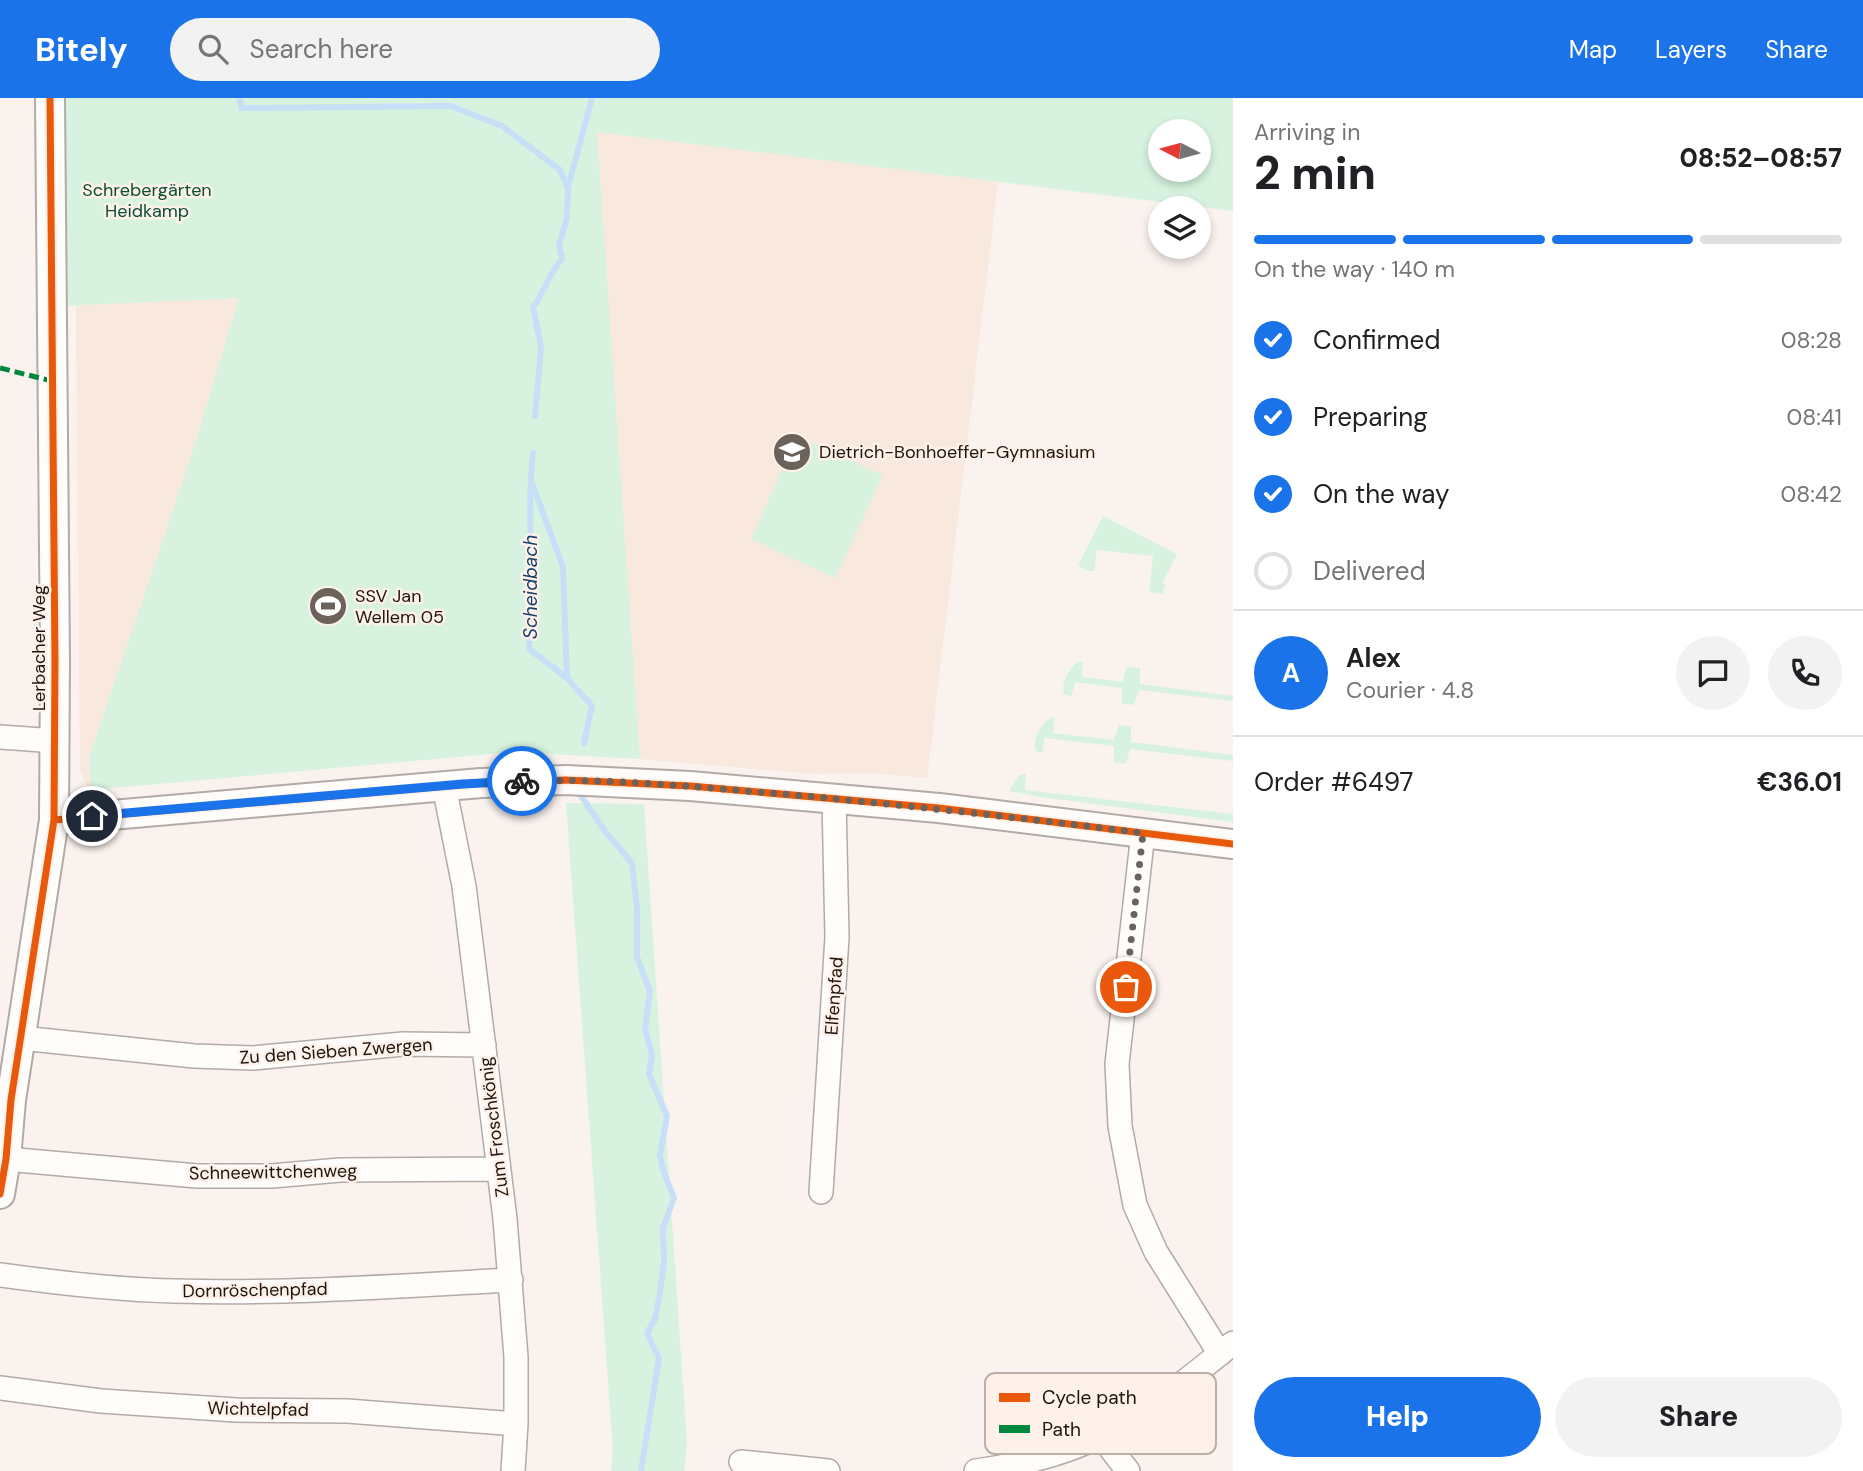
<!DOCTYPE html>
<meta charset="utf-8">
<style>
body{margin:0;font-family:"DM Sans",sans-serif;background:#f2f2f2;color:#202124;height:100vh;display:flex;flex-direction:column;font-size:26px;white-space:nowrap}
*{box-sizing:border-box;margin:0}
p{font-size:23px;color:#757577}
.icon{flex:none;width:38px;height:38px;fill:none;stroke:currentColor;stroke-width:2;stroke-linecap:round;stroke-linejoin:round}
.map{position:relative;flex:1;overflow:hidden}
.side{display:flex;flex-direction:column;background:#fff;width:630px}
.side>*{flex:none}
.needle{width:46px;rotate:276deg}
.controls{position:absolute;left:1148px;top:21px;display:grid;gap:14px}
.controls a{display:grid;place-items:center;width:63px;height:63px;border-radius:50%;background:#fff;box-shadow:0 4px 10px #0003;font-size:35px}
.pin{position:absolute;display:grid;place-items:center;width:60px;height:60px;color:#fff;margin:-30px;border:4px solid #fff;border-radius:50%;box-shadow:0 2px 7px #0007}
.courier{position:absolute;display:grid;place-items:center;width:70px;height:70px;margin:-35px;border:5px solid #1a73e8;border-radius:50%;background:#fff;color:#222;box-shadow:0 2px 9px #0007}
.summary em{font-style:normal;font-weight:800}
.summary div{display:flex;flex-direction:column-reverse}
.summary{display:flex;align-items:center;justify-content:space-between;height:119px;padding:0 21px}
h1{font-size:46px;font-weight:800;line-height:52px}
.bar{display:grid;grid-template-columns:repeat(4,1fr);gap:10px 7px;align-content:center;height:84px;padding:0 21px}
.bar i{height:9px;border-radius:5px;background:#e0e0e0}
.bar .selected{background:#1a73e8}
.bar p{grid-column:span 4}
.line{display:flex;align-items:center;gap:18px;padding:0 21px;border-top:2px solid #e0e0e0}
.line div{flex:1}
.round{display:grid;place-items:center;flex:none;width:74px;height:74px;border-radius:37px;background:#f2f2f2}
ol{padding:0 21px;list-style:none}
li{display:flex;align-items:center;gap:21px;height:77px}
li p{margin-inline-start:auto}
li .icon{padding:7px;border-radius:50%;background:#1a73e8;color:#fff;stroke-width:4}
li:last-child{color:#757577}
li i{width:38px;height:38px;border:4px solid #e0e0e0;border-radius:50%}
.cta{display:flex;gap:14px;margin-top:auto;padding:14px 21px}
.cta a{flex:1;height:80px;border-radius:42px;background:#1a73e8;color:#fff;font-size:28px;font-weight:800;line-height:80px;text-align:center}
.cta a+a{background:#f2f2f2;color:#202124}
header{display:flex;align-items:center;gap:42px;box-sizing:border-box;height:98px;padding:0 35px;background:#1a73e8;color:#fff}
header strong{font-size:33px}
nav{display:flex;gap:38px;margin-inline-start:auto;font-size:24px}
.search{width:490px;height:63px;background:#f2f2f2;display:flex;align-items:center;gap:18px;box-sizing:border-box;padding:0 24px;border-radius:38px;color:#757577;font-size:26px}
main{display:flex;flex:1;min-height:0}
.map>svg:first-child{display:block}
</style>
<header>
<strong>Bitely</strong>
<div class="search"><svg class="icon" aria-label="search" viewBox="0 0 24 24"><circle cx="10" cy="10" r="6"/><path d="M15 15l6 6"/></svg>Search here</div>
<nav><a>Map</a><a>Layers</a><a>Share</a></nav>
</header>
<main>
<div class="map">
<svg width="1233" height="1373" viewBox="0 0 1233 1373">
<rect width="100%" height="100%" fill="#f9f2ee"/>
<!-- built -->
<path fill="#f8e8de" d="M 596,33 L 998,84 L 927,680 L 870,675 L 814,676 L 640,661 Z
M 239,200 L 190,362 L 89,659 L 91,692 L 86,687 L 80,672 L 76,207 Z"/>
<!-- green -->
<path fill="#d7f3df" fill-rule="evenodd" d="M 59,0 L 1233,0 L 1233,113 L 597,34 L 640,661 L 514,654 L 91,692 L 89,659 L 190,362 L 239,200 L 62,208 ZM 1160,33 L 1199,33 L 1199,72 L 1160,72 Z
M 797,338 L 883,377 L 835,480 L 751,441 Z
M 1103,418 L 1177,456 L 1162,486 L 1166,487 L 1162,496 L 1149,494 L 1153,458 L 1097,452 L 1094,473 L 1085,473 L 1085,471 L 1078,468 Z
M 1079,563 L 1083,564 L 1082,579 L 1123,584 L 1126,569 L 1140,570 L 1140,586 L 1233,598 L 1233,603 L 1139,592 L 1134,607 L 1122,605 L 1122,590 L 1075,584 L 1071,599 L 1064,596 C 1060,586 1070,568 1079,563 Z
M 1054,619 L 1053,635 L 1114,642 L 1119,627 L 1131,629 L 1131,644 L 1233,657 L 1233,663 L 1130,651 L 1126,666 L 1114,664 L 1114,648 L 1045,640 L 1042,655 L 1036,653 C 1031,642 1042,622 1054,619 Z
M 1026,676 L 1025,692 L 1233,716 L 1233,724 L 1040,699 L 1009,693 L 1019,677 Z
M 566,705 L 644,706 L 687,1346 L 684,1373 L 611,1373 L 613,1353 Z"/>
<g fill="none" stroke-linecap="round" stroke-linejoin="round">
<!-- stream -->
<path stroke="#c8dff8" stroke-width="6" d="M 240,0 L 241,10 L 451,8 L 502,28 L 560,72 L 568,90 L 567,120 L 559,147 L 562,161 C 549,175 545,194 533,209 L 541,249 L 535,318
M 568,89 L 592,0
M 533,355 C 526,420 535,486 529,551 L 567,580 L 592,608 L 584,645
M 532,385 L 563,469 L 567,580
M 579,695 L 607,736 L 632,765 L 637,810 L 637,859 L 650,894 L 645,931 L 652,957 L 649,976 L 667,1018 L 660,1057 L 663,1072 L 674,1100 L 663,1130 L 664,1164 L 660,1195 L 655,1221 L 647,1235 L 659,1260 L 641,1373"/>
<defs>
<path id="minor" d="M 0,639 L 56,643
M 444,688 L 464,788 L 505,1121 L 516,1259 L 516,1326 L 513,1373
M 1143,735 L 1117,966 L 1120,1028 L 1135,1107 L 1156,1154 L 1220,1256
M 21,940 L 194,958 L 253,960 L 403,946 L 484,947
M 6,1061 L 197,1078 L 272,1078 L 340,1072 L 499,1071
M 821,1094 L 837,839 L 834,701
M 0,1177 C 58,1185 117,1192 175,1193 C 287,1196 399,1188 511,1182
M 0,1290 L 101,1303 L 236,1312 L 347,1313 L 516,1326
M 1101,1338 L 1128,1373
M 741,1364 L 828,1373
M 976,1373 C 1018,1367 1062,1357 1100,1338 C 1146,1316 1194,1277 1233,1245"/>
<path id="tertiary" d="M 54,722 L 481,685 L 566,682 L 690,688 L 939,710 L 1233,746
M 0,1096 L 6,1061 L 11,1002 L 54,722 L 55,564 L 50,0"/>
</defs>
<!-- minor casing -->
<use href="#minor" stroke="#b3aaa5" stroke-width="26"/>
<!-- tertiary casing -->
<use href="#tertiary" stroke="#b3aaa5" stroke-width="32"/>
<!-- minor -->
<use href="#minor" stroke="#fefdfc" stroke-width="23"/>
<!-- tertiary -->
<use href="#tertiary" stroke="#fefdfc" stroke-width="28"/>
<!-- quiet -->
<path stroke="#00873e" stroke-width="5" stroke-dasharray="10 5" stroke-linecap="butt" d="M 0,270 L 52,283"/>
<defs>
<path id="cycleway" d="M 54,722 L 481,685 L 566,682 L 690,688 L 939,710 L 1233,746
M 0,1096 L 6,1061 L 11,1002 L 54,722 L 55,564 L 50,0"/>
</defs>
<!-- cycleway casing -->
<use href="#cycleway" stroke="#fef1e9" stroke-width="11"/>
<!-- cycleway -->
<use href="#cycleway" stroke="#e8590c" stroke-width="7"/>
</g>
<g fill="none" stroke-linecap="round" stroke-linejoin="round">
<!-- done -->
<path stroke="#6b625c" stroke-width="7" stroke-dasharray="0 12.6" d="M 522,683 C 609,680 696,689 783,696 C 903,707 1023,720 1143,735 L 1126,889"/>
<!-- route -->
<path stroke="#1a73e8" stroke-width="9" d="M 92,718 L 463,686 L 522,683"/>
</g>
<!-- icons -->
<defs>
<symbol id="school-disc" viewBox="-11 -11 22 22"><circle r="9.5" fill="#6b625c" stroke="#fef1e9"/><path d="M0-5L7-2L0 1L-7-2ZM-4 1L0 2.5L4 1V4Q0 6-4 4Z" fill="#fff"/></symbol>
<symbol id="stadium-disc" viewBox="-11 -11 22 22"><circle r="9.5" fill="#6b625c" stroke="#fef1e9"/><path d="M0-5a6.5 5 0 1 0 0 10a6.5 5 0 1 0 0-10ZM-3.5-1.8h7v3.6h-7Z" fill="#fff"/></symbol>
</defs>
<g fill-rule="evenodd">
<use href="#school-disc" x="770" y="332" width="44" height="44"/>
<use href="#stadium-disc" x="306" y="486" width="44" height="44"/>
</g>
<g text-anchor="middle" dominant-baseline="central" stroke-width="5" stroke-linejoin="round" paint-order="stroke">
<!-- park labels -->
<g font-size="18" fill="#084e31" stroke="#fef1e9">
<text x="147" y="92">Schrebergärten<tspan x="147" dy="21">Heidkamp</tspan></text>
</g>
<!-- poi labels -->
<g font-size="18" fill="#1f140d" stroke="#fef1e9" text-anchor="start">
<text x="819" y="354">Dietrich-Bonhoeffer-Gymnasium</text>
<text x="355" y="498">SSV Jan<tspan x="355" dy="21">Wellem 05</tspan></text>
</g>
<!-- street labels -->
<g font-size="18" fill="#1f140d" stroke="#fef1e9">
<text transform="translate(39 550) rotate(-90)">Lerbacher Weg</text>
<text transform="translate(834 898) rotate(-86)">Elfenpfad</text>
<text transform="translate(336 953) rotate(-4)">Zu den Sieben Zwergen</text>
<text transform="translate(494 1029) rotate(-97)">Zum Froschkönig</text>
<text transform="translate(273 1074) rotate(-1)">Schneewittchenweg</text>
<text transform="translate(255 1192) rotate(-1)">Dornröschenpfad</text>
<text transform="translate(258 1311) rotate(1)">Wichtelpfad</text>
</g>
<!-- water labels -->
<g font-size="19" font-style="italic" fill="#164068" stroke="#fef1e9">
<text transform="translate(530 489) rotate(-90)">Scheidbach</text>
</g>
</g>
<!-- legend -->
<rect x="985" y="1275" width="231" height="81" rx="10" fill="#fef1e9" stroke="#bbafa7" stroke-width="2"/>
<rect x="999" y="1295" width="31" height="9" fill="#e8590c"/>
<rect x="999" y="1327" width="31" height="8" fill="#00873e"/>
<g font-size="19" fill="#1f140d">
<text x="1042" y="1306">Cycle path</text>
<text x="1042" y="1338">Path</text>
</g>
</svg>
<div class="controls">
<a><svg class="needle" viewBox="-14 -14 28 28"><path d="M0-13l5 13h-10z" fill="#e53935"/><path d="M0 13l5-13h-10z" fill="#757577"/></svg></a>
<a><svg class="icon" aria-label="layers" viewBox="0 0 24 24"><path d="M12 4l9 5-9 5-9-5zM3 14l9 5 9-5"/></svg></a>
</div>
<div class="pin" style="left:1126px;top:889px;background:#ea580c"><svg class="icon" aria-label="bag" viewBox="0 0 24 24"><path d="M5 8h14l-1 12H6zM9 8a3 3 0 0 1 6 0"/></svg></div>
<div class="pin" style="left:92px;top:718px;background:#1f2937"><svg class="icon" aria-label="home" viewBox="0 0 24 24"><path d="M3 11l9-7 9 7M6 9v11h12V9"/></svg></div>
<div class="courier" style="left:522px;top:683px"><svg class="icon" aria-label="bike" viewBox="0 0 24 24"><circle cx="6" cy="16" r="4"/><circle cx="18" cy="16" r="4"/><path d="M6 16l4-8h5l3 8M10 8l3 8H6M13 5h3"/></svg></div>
</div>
<section class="side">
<div class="summary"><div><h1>2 min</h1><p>Arriving in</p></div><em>08:52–08:57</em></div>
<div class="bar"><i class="selected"></i><i class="selected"></i><i class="selected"></i><i></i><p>On the way · 140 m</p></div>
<ol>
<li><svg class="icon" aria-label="check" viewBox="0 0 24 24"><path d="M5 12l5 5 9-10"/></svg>Confirmed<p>08:28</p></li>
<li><svg class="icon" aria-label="check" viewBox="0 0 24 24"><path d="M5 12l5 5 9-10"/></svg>Preparing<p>08:41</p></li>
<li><svg class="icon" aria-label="check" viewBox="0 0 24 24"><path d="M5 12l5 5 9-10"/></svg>On the way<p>08:42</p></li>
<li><i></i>Delivered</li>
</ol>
<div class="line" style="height:126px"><b class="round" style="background:#1a73e8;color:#fff">A</b><div><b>Alex</b><p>Courier · 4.8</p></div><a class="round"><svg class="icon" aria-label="chat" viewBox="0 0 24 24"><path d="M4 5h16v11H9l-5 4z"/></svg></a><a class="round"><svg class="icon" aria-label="phone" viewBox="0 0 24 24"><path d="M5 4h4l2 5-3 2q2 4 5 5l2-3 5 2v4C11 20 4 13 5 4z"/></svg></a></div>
<div class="line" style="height:91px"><div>Order #6497</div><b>€36.01</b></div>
<div class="cta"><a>Help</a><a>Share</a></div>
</section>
</main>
